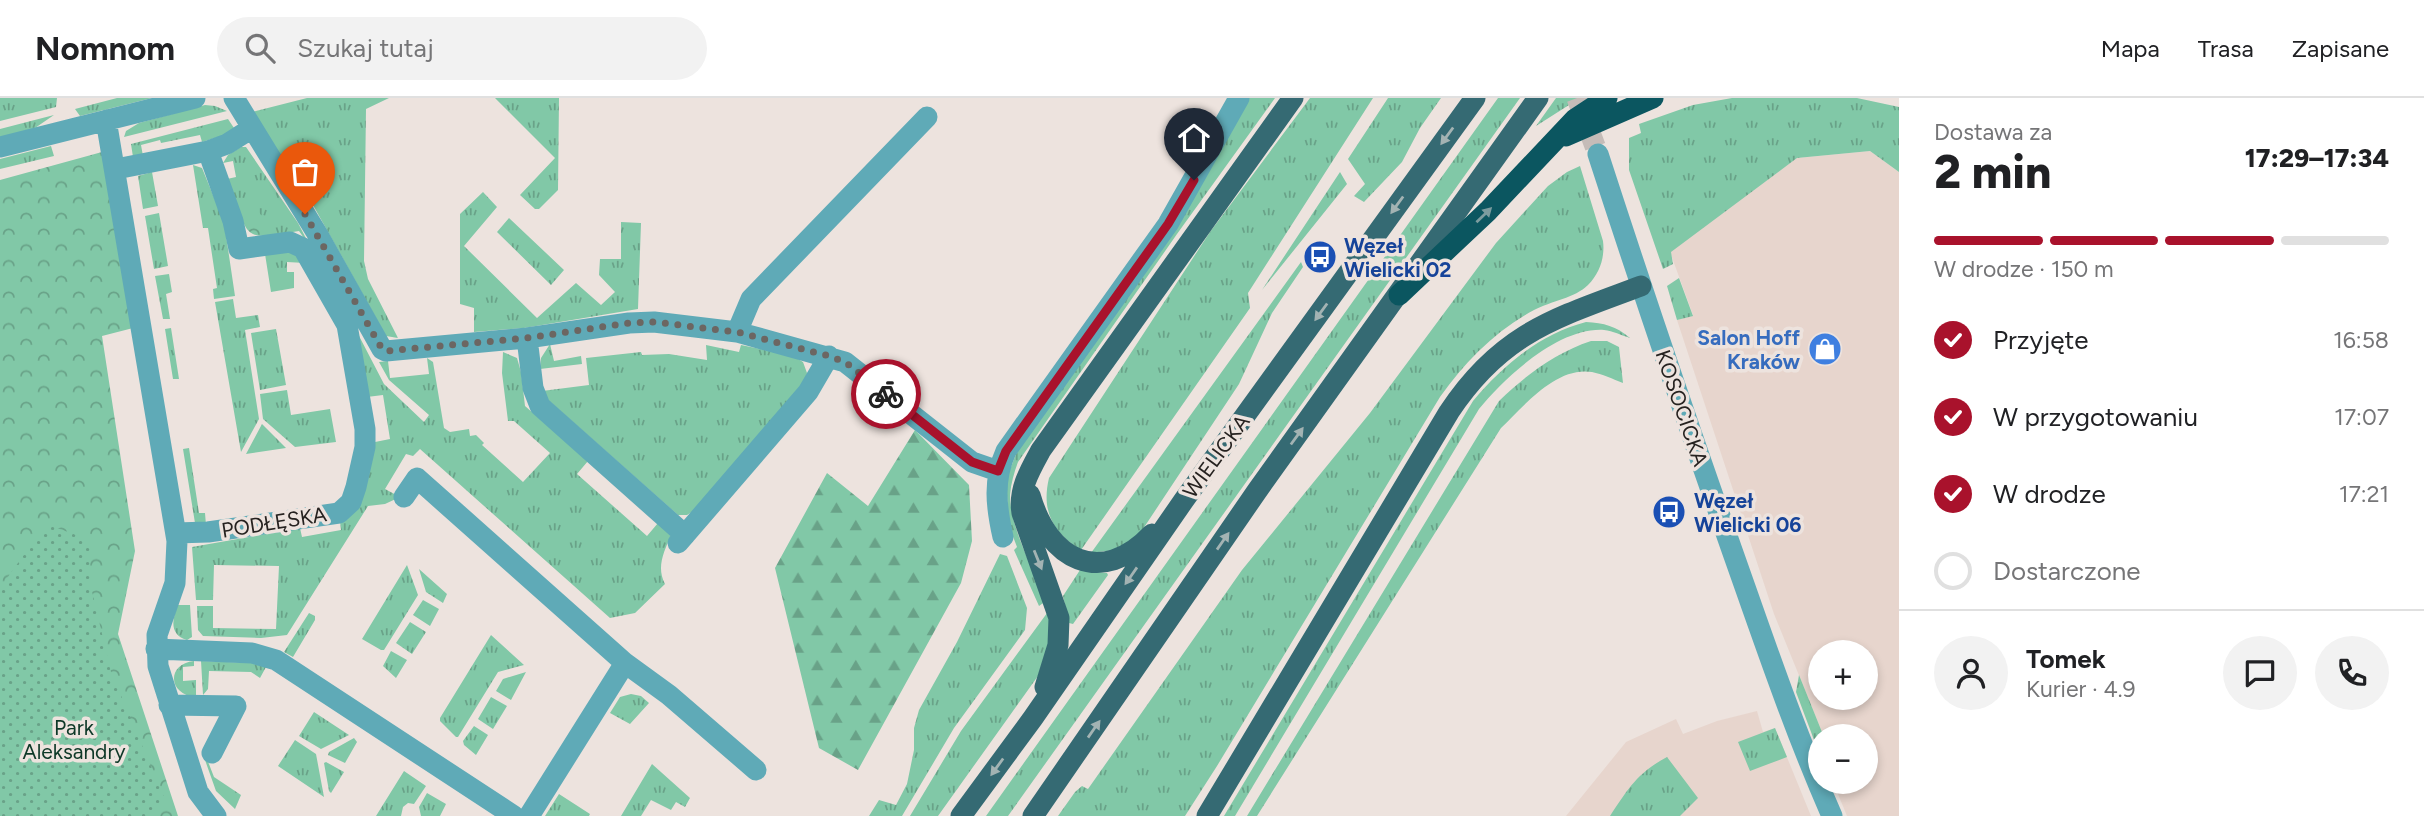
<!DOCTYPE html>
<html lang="pl">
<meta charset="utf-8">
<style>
body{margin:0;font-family:Figtree,sans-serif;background:#f2f2f2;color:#202124;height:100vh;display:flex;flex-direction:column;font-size:26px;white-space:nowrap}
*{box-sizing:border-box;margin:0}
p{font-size:23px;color:#757577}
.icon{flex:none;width:38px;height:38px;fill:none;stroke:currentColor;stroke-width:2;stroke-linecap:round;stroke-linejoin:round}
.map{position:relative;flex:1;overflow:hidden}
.panel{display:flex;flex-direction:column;background:#fff;width:525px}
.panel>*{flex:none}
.buttons{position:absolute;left:1808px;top:542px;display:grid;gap:14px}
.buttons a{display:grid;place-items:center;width:70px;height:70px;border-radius:50%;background:#fff;box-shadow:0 4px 10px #0003;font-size:35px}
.pin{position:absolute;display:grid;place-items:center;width:60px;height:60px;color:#fff;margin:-72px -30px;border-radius:50% 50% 50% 0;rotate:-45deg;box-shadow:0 0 7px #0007}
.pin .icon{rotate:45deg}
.courier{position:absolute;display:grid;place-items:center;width:70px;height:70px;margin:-35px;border:5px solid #a9122c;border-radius:50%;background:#fff;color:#222;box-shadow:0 2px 9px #0007}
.overview em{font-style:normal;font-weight:800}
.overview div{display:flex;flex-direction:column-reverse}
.overview{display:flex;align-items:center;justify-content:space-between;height:119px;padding:0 35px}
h1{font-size:46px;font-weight:800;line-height:52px}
.bar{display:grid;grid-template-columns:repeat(4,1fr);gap:10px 7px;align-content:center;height:84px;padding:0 35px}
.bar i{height:9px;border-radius:5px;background:#e0e0e0}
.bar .on{background:#a9122c}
.bar p{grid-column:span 4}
.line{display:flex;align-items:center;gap:18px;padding:0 35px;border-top:2px solid #e0e0e0}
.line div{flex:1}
.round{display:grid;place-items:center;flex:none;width:74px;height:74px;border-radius:37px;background:#f2f2f2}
ol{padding:0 35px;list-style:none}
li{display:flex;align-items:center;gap:21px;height:77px}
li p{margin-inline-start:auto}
li .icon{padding:7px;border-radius:50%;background:#a9122c;color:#fff;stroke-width:4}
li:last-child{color:#757577}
li i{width:38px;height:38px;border:4px solid #e0e0e0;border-radius:50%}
header{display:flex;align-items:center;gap:42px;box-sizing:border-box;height:98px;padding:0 35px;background:#fff;border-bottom:2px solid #e0e0e0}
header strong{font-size:33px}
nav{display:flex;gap:38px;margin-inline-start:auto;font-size:24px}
.search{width:490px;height:63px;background:#f2f2f2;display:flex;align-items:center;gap:18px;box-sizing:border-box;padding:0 24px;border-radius:38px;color:#757577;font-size:26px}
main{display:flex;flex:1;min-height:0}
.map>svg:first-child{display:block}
</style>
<header>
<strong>Nomnom</strong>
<div class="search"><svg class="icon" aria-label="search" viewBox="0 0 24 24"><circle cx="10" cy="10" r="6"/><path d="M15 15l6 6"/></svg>Szukaj tutaj</div>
<nav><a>Mapa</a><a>Trasa</a><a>Zapisane</a></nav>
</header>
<main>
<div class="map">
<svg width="1899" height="718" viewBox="0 0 1899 718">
<defs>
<pattern id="grass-tufts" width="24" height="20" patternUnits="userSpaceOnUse" patternTransform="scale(1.75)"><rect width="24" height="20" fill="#81c8a7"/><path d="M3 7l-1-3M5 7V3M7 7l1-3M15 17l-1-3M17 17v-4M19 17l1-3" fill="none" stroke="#69a288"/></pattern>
<pattern id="forest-firs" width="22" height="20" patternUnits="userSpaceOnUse" patternTransform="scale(1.75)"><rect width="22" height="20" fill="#81c8a7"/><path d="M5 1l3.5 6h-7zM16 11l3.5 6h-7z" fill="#69a288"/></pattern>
<pattern id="park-crowns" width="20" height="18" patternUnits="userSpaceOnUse" patternTransform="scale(1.75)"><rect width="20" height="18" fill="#81c8a7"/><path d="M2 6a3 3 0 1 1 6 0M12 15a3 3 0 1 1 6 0" fill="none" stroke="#69a288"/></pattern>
<pattern id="garden-dots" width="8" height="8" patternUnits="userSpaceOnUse" patternTransform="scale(1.75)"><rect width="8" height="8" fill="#81c8a7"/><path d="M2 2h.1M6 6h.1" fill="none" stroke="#69a288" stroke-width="1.8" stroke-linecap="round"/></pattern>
</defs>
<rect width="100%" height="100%" fill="#ede3de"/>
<!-- built -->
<path fill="#e7d5cd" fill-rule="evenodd" d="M 1870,53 L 1899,74 L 1899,718 L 1847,718 L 1833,684 L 1866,684 L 1866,639 L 1824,639 L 1774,516 L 1677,222 L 1693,217 L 1670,154 L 1797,60 ZM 1820,555 L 1866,555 L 1866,600 L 1820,600 Z
M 1757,613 L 1763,634 L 1775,630 L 1811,718 L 1566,718 L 1626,644 L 1676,621 L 1683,636 L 1717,623 Z"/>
<!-- grass -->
<path fill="url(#grass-tufts)" d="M 0,0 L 57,0 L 56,9 L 0,23 Z
M 117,0 L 152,0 L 80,18 L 75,11 Z
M 307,0 L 389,0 L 366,11 L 364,163 L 368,181 L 398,240 L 386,238 L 313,107 L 252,14 Z
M 495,0 L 559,0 L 558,92 L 539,111 L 535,111 L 520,97 L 555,60 Z
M 1248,0 L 1275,0 L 1177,136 L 1018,364 C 1014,375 1011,385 1010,397 C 1010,430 1034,472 1046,503 L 1039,508 L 1014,452 L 1017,449 L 1009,428 L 1006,382 L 1016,356 Z
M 1310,0 L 1373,0 L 1248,195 L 1250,210 L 1081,452 C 1053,435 1041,413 1049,380 L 1210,134 Z
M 1388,0 L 1441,0 L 1420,30 L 1402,64 L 1364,104 L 1354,98 L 1365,86 L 1348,61 Z
M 1498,0 L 1520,0 L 1008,718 L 986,718 Z
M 1556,0 L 1580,0 L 1536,28 Z
M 1732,0 L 1857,0 L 1899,9 L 1899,74 L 1870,53 L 1797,60 L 1671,154 L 1673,166 L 1663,171 L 1629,72 L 1629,40 L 1641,35 L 1639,26 L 1693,7 Z
M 205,7 L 215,8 L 227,13 L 124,39 L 126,33 L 139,25 Z
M 54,17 L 35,30 L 0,40 L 0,31 Z
M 228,21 L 234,30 L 231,35 L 202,44 L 200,37 L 161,45 L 160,42 L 141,47 L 143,58 L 133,59 L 131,46 Z
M 51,48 L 54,58 L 0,71 L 0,61 Z
M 241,49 L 246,49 L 298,125 L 311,150 L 299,133 L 275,137 L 239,113 L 227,81 L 236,79 L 233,63 L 223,65 L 228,57 Z
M 193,67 L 202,70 L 224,124 L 235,198 L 214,201 L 213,191 L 217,190 L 208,130 L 203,130 Z
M 1580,68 L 1603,143 C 1605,159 1600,175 1588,187 C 1575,200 1551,203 1534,212 C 1495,233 1465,264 1440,299 L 1217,668 L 1185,718 L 1058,718 L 1075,694 L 1082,688 L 1088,691 L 1242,472 L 1370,315 L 1496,145 L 1548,88 L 1567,74 Z
M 152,74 L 158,108 L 143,111 L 138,78 Z
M 1340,74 L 1347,86 L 1262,192 Z
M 483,94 L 497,109 L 464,148 L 537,220 L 576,185 L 601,207 L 615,194 L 599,177 L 600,161 L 621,161 L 621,124 L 641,125 L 638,211 L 524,230 L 474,234 L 474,210 L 460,206 L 460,116 Z
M 159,115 L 168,168 L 154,171 L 145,118 Z
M 509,120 L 564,172 L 551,187 L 497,134 Z
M 285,153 L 295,156 L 305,165 L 287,164 L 287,174 L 294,174 L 294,190 L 271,194 L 265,156 Z
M 1301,164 L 1303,169 L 1272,215 L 1239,286 L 1139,437 L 1122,451 L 1091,455 Z
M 169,176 L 172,194 L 166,196 L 170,221 L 163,221 L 155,178 Z
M 1679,180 L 1693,218 L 1677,222 L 1667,188 Z
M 233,201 L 236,220 L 258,217 L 260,229 L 245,232 L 259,321 L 241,354 L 215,204 Z
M 1586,224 C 1604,225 1616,228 1630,240 C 1621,237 1613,233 1604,232 C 1559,229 1505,279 1479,311 L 1235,718 L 1224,718 L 1473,303 C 1503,267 1540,236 1586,224 Z
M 171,230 L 179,281 L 173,281 L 165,231 Z
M 276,231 L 286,287 L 260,292 L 251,235 Z
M 358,236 L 384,286 L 424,324 L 429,317 L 389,282 L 379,264 L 388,263 L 390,280 L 429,276 L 427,260 L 433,264 L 444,330 L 450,334 L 469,331 L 470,338 L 476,337 L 484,345 L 482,347 L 523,384 L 550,355 L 514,323 L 508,323 L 502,275 L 503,254 L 517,260 L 521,274 L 525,308 L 588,363 L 577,376 L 647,438 L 658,425 L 671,437 C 664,454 656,469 665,486 L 635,515 L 610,520 L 420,351 L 413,358 L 406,356 L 385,391 L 400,399 L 385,406 L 368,408 L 287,537 L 261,540 L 203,538 L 198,532 L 197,508 L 213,508 L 213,530 L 276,531 L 279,468 L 214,467 L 213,502 L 196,502 L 192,449 L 300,430 L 302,439 L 341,432 L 340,423 C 368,409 369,372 375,344 L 390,341 L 383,297 L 367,299 Z
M 1591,243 L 1607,243 L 1619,249 L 1623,285 C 1613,281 1602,276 1592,274 C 1556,268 1524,308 1501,330 L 1257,718 L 1247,718 L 1499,303 C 1526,277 1555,255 1591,243 Z
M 550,246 L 554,263 L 581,258 L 582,266 L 540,271 L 541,260 Z
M 706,247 L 739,254 L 741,247 L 793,258 L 803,264 L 807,275 L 805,286 L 695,412 L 687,417 L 678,417 L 547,301 L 542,293 L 589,287 L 586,260 L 641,254 L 642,257 L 669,256 L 707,262 Z
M 287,292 L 291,317 L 330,311 L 336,344 L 295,349 L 263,321 L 260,296 Z
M 262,326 L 286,350 L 246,356 Z
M 189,350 L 199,415 L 205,415 L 206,427 L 195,425 L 183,351 Z
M 1000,456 L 1007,458 L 1027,510 L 1025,532 L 954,630 L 902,718 L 869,718 L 879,702 L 896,707 L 907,686 L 914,652 L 914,630 L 919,612 L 957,544 Z
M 407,467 L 418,497 L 384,552 L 381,552 L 362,541 Z
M 419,471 L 447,496 L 443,505 L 426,494 Z
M 1080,472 L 1107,475 L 1108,477 L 1073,526 L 1069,525 L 1063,498 Z
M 423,502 L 439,511 L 430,528 L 413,517 Z
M 178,507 L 190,507 L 192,539 L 187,542 C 169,537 172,521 178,507 Z
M 1050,511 L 1052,534 L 1038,578 L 938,718 L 910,718 L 961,633 Z
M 309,515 L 315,518 L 315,522 L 293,559 L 284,554 Z
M 410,524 L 426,534 L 412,556 L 396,545 Z
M 491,537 L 524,567 L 498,574 L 458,639 L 456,639 L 440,623 L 440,620 Z
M 391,553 L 407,562 L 396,580 L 383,568 Z
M 194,563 L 194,568 L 183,569 L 183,583 L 196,582 L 196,599 C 168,597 166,566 194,563 Z
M 201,563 L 252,565 L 266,569 L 260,580 L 251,574 L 209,573 L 208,591 L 203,597 Z
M 526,574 L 511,602 L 496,593 L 503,581 Z
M 1799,577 L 1824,639 L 1814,642 L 1796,594 Z
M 631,596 L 641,598 L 649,605 L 630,626 L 610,615 L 620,599 Z
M 491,599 L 507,608 L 493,631 L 478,621 Z
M 314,614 L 349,637 L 321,651 L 299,638 Z
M 474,628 L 488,637 L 476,657 L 464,647 L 463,643 Z
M 1775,630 L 1787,659 L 1750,673 L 1738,644 Z
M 354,640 L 357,644 L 345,665 L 328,657 L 329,654 Z
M 295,642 L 316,656 L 324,699 L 278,668 Z
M 1667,659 L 1698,700 L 1680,718 L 1610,718 C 1628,691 1637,675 1667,659 Z
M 207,661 L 214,679 L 241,697 L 235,711 L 216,693 L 205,662 Z
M 326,664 L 344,674 L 331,695 L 329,693 L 324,665 Z
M 652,666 L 690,700 L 685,709 L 676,704 L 671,712 L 651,702 L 641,718 L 621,718 Z
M 404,673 L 426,688 L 414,706 L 408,705 L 403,709 L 401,718 L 376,718 Z
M 427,695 L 446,706 L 440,718 L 421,718 L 419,709 Z
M 559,696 L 590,716 L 589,718 L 545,718 Z"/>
<!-- forest -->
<path fill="url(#forest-firs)" d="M 915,332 L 969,387 L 972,443 L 961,485 L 858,672 L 819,650 L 775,470 L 827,375 L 868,408 Z"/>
<!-- park -->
<path fill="url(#park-crowns)" d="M 102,54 L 137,229 L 102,238 L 135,453 L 118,536 L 178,718 L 0,718 L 0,82 Z
M 254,107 L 275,137 C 250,140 247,136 239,113 Z"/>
<!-- garden -->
<path fill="url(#garden-dots)" d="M 46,426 L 90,442 L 90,485 L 111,574 L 164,699 L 149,718 L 0,718 L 0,490 Z"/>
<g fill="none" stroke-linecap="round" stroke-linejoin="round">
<!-- minor-tunnel -->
<path stroke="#c5bcb8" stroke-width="21" stroke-dasharray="21 10" stroke-linecap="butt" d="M 1577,0 L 1598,56"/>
<!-- minor -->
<path stroke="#5faab7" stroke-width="21" d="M 234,0 L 318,137 L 382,251 L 386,253 L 527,240 L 629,225 L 654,224 L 737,234 L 845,264 L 972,364 L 998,373
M 106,22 L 177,443 L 175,485 L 157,537 L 158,568 L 198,694 L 216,718
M 0,49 L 195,0
M 1598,56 C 1645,201 1694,345 1745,489 C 1772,566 1799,643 1832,718
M 116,71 L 208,53 L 227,46 L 252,30
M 737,234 L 751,201 L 927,19
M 527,240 L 533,290 L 540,308 L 685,437
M 404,399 L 417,380 L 625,565 L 529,718
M 176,435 L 208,434 L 339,415 L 351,404 L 356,389 L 365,349 L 365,331 L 347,227 L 303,150 L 290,144 L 239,151 L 233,123 L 208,53
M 1003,439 C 996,408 993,382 1006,353 L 1168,126 L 1239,0
M 678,445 L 808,294 L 829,258
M 156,551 L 252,555 L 276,562 L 514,718
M 625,565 L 669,597 L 756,672
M 169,607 L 236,608 L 212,655"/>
<!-- major -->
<path stroke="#356a73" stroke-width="21" d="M 1030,397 C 1048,462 1101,490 1152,436
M 1045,589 L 1058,547 L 1059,520 L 1022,415 C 1018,392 1030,372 1041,352 L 1293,0
M 961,718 L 1033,620 L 1184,402 L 1475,0
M 1033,718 L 1257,393 L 1538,0
M 1207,718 L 1449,314 C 1502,234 1556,220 1641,188"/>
<!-- highway -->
<path stroke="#0b5660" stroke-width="21" d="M 1566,38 L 1653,0
M 1399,197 L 1488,113 L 1575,21 L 1607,0"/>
</g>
<!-- one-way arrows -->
<defs><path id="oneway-solid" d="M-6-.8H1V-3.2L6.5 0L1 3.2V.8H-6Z" transform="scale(1.75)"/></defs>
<g fill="#a3b3b3">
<use href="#oneway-solid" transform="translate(1447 38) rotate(126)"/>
<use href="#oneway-solid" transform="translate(1397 107) rotate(126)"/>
<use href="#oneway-solid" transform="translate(1321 214) rotate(126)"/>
<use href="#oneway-solid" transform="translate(1297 338) rotate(-54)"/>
<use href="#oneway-solid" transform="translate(1223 443) rotate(-55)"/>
<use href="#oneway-solid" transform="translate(1038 462) rotate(68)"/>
<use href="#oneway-solid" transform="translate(1131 478) rotate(125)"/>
<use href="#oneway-solid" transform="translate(1094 631) rotate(-55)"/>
<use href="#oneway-solid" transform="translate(997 669) rotate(126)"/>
</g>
<use fill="#7c9c9f" href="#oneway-solid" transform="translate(1484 117) rotate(-44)"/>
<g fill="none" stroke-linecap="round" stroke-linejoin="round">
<!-- done -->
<path stroke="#6c6662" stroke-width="7" stroke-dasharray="0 12.6" d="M 305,116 L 382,251 L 386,253 L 527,240 L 629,225 L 654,224 L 737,234 L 829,258 L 845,264 L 886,296"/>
<!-- route -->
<path stroke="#a9122c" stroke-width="9" d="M 886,296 L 972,364 L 998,373 L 1006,353 L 1168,126 L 1194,82"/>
</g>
<!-- icons -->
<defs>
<symbol id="bus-disc" viewBox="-11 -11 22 22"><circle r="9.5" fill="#1a4fb4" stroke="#ede3de"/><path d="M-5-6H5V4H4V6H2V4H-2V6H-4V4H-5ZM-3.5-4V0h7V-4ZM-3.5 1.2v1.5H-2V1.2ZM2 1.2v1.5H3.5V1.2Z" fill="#fff"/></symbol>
<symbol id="shop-disc" viewBox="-11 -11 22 22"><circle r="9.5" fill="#3f7fe0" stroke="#ede3de"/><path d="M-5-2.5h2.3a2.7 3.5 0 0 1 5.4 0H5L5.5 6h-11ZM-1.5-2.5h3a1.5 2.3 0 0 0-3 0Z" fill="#fff"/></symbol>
</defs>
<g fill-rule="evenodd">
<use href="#bus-disc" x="1301" y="140" width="38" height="38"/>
<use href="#shop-disc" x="1806" y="232" width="38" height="38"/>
<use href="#bus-disc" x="1650" y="395" width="38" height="38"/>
</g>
<g text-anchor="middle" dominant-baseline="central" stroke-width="7" stroke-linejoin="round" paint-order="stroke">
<!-- transit labels -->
<g font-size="21" font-weight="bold" fill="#164399" stroke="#ede3de" text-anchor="start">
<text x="1344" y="147">Węzeł<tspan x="1344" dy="24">Wielicki 02</tspan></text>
<text x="1694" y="402">Węzeł<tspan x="1694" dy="24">Wielicki 06</tspan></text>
</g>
<!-- shop labels -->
<g font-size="21" font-weight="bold" fill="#366cbe" stroke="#ede3de" text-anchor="end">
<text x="1800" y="239">Salon Hoff<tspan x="1800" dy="24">Kraków</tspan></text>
</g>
<!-- street labels -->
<g font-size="21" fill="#262220" stroke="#ede3de">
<text transform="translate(1682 310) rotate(71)">KOSOCICKA</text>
<text transform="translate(1216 358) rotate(-54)">WIELICKA</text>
<text transform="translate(274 424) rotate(-9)">PODŁĘSKA</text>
</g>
<!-- park labels -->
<g font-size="21" fill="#0d3827" stroke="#ede3de">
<text x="74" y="629">Park<tspan x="74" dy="24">Aleksandry</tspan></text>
</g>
</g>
</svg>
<div class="buttons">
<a>+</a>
<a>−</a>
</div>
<div class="pin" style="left:305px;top:116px;background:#ea580c"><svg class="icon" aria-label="bag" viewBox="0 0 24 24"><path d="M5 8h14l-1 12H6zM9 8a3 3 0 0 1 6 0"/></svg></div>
<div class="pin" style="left:1194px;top:82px;background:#1f2937"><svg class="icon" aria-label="home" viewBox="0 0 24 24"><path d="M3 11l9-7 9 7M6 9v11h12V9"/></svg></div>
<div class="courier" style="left:886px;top:296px"><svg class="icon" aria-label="bike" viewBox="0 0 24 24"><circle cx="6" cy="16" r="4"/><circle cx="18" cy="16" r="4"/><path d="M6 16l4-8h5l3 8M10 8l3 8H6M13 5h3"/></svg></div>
</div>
<section class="panel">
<div class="overview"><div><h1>2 min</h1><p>Dostawa za</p></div><em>17:29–17:34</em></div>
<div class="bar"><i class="on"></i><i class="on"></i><i class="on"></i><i></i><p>W drodze · 150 m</p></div>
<ol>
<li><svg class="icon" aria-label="check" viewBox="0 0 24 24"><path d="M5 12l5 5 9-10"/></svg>Przyjęte<p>16:58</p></li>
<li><svg class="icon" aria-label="check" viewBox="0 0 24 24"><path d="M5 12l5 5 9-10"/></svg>W przygotowaniu<p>17:07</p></li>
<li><svg class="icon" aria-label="check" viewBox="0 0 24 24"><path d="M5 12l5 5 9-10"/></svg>W drodze<p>17:21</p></li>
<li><i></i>Dostarczone</li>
</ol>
<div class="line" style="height:126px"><a class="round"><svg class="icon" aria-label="person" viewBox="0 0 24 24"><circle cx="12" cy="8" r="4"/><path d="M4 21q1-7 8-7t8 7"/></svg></a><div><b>Tomek</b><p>Kurier · 4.9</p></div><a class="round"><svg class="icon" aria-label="chat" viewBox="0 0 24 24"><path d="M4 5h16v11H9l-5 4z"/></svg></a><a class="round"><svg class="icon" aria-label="phone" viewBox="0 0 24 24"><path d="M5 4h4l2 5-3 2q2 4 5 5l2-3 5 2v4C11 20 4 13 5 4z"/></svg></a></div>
</section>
</main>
